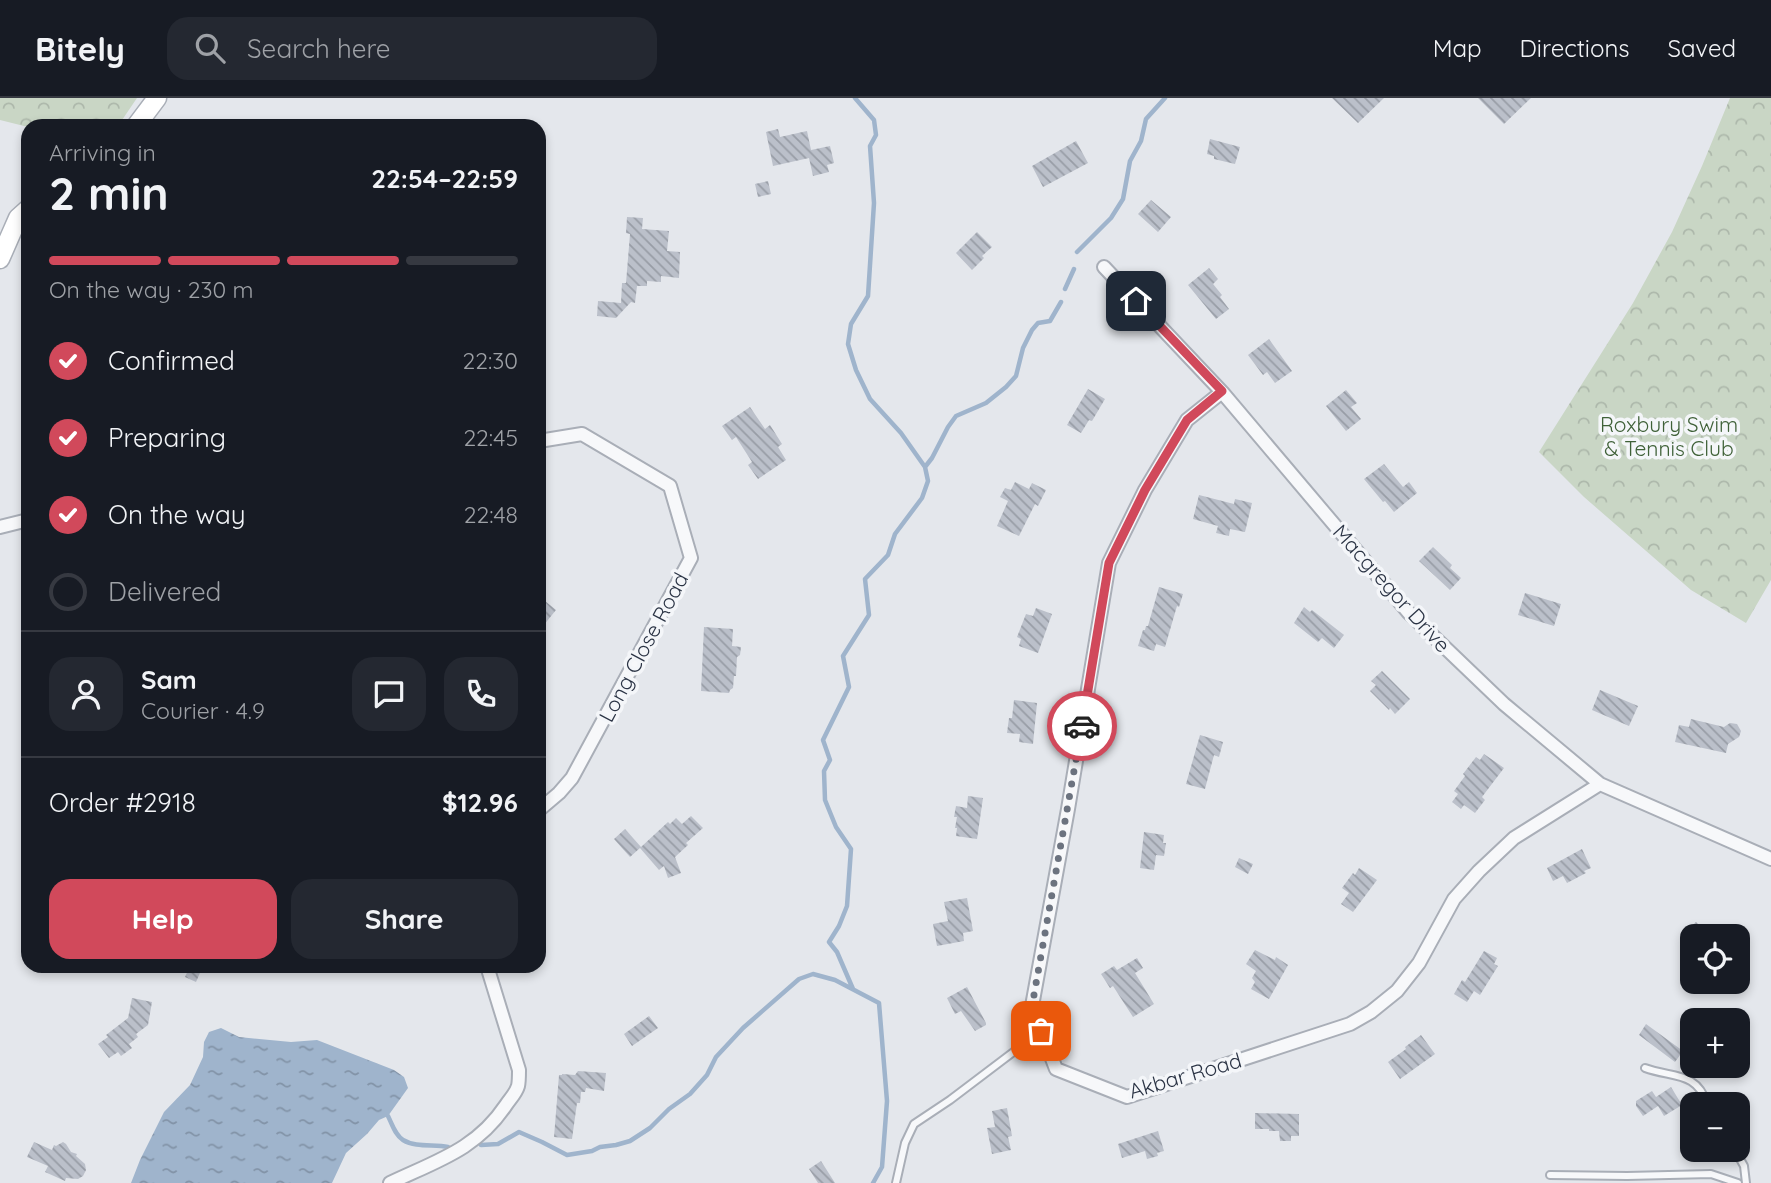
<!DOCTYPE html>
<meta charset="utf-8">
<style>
body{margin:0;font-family:Quicksand,sans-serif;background:#242831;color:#f1f3f6;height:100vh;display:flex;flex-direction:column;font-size:26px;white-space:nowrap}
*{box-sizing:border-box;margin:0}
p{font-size:23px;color:#9ea1a6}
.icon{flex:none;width:38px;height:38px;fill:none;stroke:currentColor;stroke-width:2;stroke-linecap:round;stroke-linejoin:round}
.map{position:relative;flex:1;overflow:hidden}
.drawer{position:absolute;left:21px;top:21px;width:525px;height:854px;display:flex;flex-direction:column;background:#171b24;border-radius:21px;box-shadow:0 4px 10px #0003}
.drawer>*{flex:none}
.tools{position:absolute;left:1680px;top:826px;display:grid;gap:14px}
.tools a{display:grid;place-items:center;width:70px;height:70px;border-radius:14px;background:#171b24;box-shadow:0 4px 10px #0003;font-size:35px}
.pin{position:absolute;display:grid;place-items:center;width:60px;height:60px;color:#fff;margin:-30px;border-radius:14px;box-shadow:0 4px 10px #0006}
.courier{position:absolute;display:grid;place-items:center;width:70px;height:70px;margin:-35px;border:5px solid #d1495b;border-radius:50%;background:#fff;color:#222;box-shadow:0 2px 9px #0007}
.head em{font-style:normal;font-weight:700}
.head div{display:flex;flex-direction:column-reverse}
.head{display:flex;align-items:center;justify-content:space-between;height:119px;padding:0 28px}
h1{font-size:46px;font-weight:700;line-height:52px}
.bar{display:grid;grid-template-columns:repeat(4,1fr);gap:10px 7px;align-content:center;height:84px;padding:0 28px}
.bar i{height:9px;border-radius:5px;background:#363941}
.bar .current{background:#d1495b}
.bar p{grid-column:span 4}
.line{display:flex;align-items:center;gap:18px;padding:0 28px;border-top:2px solid #363941}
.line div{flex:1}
.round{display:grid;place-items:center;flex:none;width:74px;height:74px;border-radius:21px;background:#242831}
ol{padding:0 28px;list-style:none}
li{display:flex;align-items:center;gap:21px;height:77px}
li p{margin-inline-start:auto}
li .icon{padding:7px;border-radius:50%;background:#d1495b;color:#fff;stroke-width:4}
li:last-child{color:#9ea1a6}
li i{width:38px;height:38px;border:4px solid #363941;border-radius:50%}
.action{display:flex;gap:14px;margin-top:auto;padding:14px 28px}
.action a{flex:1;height:80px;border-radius:21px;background:#d1495b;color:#fff;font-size:28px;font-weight:700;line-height:80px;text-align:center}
.action a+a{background:#242831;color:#f1f3f6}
header{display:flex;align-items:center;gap:42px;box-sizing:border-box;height:98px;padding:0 35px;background:#171b24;border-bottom:2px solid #363941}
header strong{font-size:33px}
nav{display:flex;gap:38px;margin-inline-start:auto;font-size:24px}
.search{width:490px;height:63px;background:#242831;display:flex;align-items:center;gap:18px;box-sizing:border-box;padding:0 24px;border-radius:21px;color:#9ea1a6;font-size:26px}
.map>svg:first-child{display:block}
</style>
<header>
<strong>Bitely</strong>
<div class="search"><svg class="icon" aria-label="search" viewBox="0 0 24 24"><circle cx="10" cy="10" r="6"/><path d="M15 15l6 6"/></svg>Search here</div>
<nav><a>Map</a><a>Directions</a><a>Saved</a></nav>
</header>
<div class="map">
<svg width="1771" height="1085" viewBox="0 0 1771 1085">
<defs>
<pattern id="park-crowns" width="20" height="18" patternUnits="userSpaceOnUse" patternTransform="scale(1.75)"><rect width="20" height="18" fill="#c9d6c5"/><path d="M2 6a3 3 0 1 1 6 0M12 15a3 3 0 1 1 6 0" fill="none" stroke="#adb8ab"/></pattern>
<pattern id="water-ripples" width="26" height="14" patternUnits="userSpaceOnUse" patternTransform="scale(1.75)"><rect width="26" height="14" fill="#9fb4cc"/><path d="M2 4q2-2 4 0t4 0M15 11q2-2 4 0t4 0" fill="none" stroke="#8293a7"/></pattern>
<pattern id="building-back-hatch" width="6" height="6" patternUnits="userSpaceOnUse" patternTransform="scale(1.75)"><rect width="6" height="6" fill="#bbc0ca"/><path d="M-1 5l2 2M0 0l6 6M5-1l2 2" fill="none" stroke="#989da6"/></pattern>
</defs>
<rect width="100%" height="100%" fill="#e4e7ec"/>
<!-- park -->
<path fill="url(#park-crowns)" d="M 0,0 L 137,0 L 118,28 L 28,29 L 0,22 Z
M 1730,0 L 1771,0 L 1771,482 L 1746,525 L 1691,492 L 1584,399 L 1539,354 L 1633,205 L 1672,134 L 1702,68 Z"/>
<!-- water -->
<path fill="url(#water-ripples)" d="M 221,930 L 239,939 L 291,944 L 317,942 L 394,972 L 404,979 L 408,990 L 388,1018 L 379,1022 L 367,1036 L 346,1055 L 332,1085 L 131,1085 L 140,1062 L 164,1014 L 190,987 L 203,959 L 204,944 L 209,934 Z"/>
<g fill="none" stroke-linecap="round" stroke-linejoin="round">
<!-- stream -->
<path stroke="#9fb4cc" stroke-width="4.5" d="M 1077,154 L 1111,120 L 1123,101 L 1130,63 L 1141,43 L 1146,21 L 1165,0
M 1065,191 L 1074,171
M 925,369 L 932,360 L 948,329 L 956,318 L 986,305 L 1006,289 L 1016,278 L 1023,250 L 1032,232 L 1038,225 L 1050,223 L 1061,204
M 853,891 L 837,854 L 829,844 L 839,828 L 847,808 L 851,751 L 836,729 L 825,702 L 824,673 L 830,662 L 823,642 L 849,589 L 843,558 L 869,517 L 865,481 L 888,457 L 895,436 L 922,400 L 928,383 L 925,369 L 901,335 L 870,301 L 856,272 L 848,246 L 851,226 L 868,198 L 874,105 L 870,48 L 876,37 L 874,22 L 855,0
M 388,1018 C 392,1026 395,1037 403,1042 C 416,1050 434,1046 448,1049
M 481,1047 L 498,1046 L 519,1034 L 542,1044 L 567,1057 L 592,1053 L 600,1049 L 616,1047 L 630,1043 L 650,1030 L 669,1011 L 690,996 L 707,977 L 716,959 L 743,930 L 799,881 L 813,876 L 835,882 L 879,905 L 887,1003 L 882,1069 L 873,1085"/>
</g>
<!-- building -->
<path fill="url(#building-back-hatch)" d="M 1332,0 L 1384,0 L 1358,25 Z
M 1478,0 L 1531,0 L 1504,26 Z
M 778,31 L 780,39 L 807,33 L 811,52 L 830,48 L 834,65 L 827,67 L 829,74 L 813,78 L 809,60 L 773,68 L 766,34 Z
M 1210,41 L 1240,49 L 1235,66 L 1214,61 L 1214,58 L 1207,56 Z
M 1076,43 L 1088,65 L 1043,89 L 1032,68 Z
M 768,83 L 771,96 L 758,99 L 755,86 Z
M 1151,102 L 1171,119 L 1158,134 L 1138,116 Z
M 627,119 L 643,120 L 642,131 L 669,133 L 667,153 L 680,154 L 679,180 L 661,178 L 661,184 L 647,183 L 647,188 L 637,188 L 635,205 L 631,204 L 616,220 L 597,218 L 598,203 L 621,205 L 622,185 L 626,185 L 630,136 L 626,135 Z
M 977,134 L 992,149 L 982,158 L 984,160 L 972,172 L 956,155 Z
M 1209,170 L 1218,181 L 1213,186 L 1222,197 L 1220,199 L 1229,211 L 1216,221 L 1188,187 Z
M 1269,241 L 1292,273 L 1275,285 L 1267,274 L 1263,277 L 1248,257 Z
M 1088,291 L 1105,301 L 1092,323 L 1089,322 L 1081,335 L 1067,327 Z
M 1346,292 L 1357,305 L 1351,309 L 1361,321 L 1346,333 L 1326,308 Z
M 750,309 L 765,331 L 770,327 L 782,346 L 778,349 L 786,362 L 758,381 L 748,367 L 752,364 L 736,339 L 732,342 L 722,328 Z
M 1384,366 L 1403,389 L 1409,384 L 1417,395 L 1394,414 L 1385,403 L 1383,404 L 1364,381 Z
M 1015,384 L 1029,391 L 1032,385 L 1046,392 L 1038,408 L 1035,406 L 1019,438 L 997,428 L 1008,403 L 1000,399 L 1005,390 L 1011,392 Z
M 1199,397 L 1234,406 L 1235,401 L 1252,405 L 1245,434 L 1230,431 L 1229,438 L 1216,435 L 1218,428 L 1193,421 Z
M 1433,449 L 1452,467 L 1450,470 L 1461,480 L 1450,492 L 1419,463 Z
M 1159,489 L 1183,496 L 1179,509 L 1177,508 L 1165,549 L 1156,546 L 1154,553 L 1138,548 L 1143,532 L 1145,532 L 1146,528 L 1148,528 Z
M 1525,495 L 1561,506 L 1554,528 L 1518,517 Z
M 539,498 L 556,512 L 539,533 Z
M 1304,509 L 1310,514 L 1312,512 L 1344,537 L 1334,550 L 1322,540 L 1318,544 L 1294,525 Z
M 1036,510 L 1052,516 L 1038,555 L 1019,548 L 1021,541 L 1017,539 L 1026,516 L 1033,518 Z
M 704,529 L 733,531 L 732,548 L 741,549 L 740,557 L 737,559 L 736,578 L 734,578 L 733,590 L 730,592 L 729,595 L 701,593 Z
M 1382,573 L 1410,601 L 1395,616 L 1390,610 L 1389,612 L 1370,593 L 1376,587 L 1371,583 Z
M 1600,592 L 1638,608 L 1629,628 L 1592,612 Z
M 1014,602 L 1037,605 L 1033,646 L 1019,644 L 1020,636 L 1007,635 L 1009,620 L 1012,620 Z
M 1691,621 L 1724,629 L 1730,625 L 1737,626 L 1741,633 L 1739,639 L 1728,646 L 1726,655 L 1675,644 L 1679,627 L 1689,629 Z
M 1200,637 L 1223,644 L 1219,659 L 1214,657 L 1205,691 L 1186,686 Z
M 1484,656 L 1504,670 L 1482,699 L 1485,702 L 1475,715 L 1464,707 L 1461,711 L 1452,704 L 1458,696 L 1454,693 L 1465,678 L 1463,676 L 1476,659 L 1480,662 Z
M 968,698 L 983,700 L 977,741 L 956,738 L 957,730 L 955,730 L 957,719 L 954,719 L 956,708 L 967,710 Z
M 691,718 L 703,730 L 686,745 L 688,747 L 675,759 L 681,775 L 668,780 L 664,768 L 659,772 L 640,750 L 630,759 L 614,741 L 625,731 L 641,749 L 668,724 L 670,726 L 676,720 L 682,726 Z
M 1144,734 L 1164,737 L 1163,745 L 1166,745 L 1164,758 L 1156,757 L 1154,772 L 1140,770 Z
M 1582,751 L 1591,770 L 1584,773 L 1586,775 L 1567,785 L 1563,778 L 1553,783 L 1547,770 Z
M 1239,760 L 1253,766 L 1248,776 L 1235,769 Z
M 1359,770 L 1377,782 L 1353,814 L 1341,806 L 1349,795 L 1342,790 L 1353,775 L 1355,777 Z
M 967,800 L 973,833 L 963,835 L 964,843 L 937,848 L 933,826 L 948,823 L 944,804 Z
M 1696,824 L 1710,838 L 1681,838 Z
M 1255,852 L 1275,862 L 1276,859 L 1288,867 L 1269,901 L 1251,891 L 1255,884 L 1252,880 L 1256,873 L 1246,866 Z
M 1484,853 L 1497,860 L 1494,866 L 1498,868 L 1480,897 L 1474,893 L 1467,904 L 1454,896 L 1462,882 L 1465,884 Z
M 1137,860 L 1143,870 L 1135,875 L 1154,906 L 1133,919 L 1113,888 L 1110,890 L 1101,876 L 1114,868 L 1117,872 Z
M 190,868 L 203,868 L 196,884 L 185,879 Z
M 967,889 L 986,925 L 986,927 L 975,933 L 961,913 L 955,916 L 947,900 Z
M 132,900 L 152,904 L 148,927 L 136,936 L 138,939 L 129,946 L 132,950 L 121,958 L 118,954 L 109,960 L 98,946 L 108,939 L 106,937 L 128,920 Z
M 649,918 L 658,930 L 632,948 L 624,936 Z
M 1646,926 L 1683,953 L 1675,964 L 1639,937 Z
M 1421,937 L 1435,956 L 1400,981 L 1388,964 L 1406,951 L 1405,949 Z
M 578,973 L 606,975 L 604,993 L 586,990 L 585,994 L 581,994 L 580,1005 L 577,1005 L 572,1041 L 554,1039 L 559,977 L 562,977 L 562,976 L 575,977 Z
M 1671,989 L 1682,1007 L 1664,1018 L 1658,1008 L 1643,1018 L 1636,1008 L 1636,1003 L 1652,993 L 1656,999 Z
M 1007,1010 L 1012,1038 L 1008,1039 L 1011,1052 L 992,1056 L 987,1030 L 995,1029 L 992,1013 Z
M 1255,1015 L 1299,1016 L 1299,1038 L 1291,1038 L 1291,1043 L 1280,1043 L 1279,1033 L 1269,1033 L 1269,1031 L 1255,1031 Z
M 1158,1033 L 1164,1053 L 1157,1055 L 1158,1058 L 1147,1061 L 1145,1053 L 1122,1060 L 1118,1046 Z
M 34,1044 L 52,1052 L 54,1047 L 56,1048 L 63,1044 L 66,1046 L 71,1054 L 77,1056 L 76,1058 L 85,1066 L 86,1072 L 83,1078 L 78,1081 L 66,1080 L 65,1083 L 45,1074 L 48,1068 L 27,1059 Z
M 821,1063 L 835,1085 L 818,1085 L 809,1071 Z"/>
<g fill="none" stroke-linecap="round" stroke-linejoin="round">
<defs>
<path id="lane" d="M 1645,970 C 1672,980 1697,973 1707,1006
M 1735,1052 L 1744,1068 L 1746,1085
M 1550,1077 L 1627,1078 L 1711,1076 L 1738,1085
M 896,1085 L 905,1045 L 914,1026 L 950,1002 L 1041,933"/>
<path id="street" d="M 1104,169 L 1222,294 L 1409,515 L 1504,606 L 1600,686 L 1771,761
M 1222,294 L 1187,322 L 1145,392 L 1109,465 L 1068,711 L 1032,908 L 1056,971 L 1127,999 L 1350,926 L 1371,914 L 1397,893 L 1419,865 L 1454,801 L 1479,773 L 1514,740 L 1600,686
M 539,343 L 582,336 L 670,388 L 691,460 L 572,680 L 559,695 L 539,712
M 0,429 L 28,422
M 390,1085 C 436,1063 476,1052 506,1007 C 510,1001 516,995 518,988 C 519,984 519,977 519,972 L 487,868"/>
<path id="secondary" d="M 136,28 L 157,0
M 0,161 L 18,120 L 28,111"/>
</defs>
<!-- lane casing -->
<use href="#lane" stroke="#a9aeb7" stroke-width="10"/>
<!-- street casing -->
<use href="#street" stroke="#a9aeb7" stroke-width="16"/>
<!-- secondary casing -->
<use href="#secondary" stroke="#a9aeb7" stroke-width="21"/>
<!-- lane -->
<use href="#lane" stroke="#f7f8fa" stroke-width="6"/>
<!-- street -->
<use href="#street" stroke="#f7f8fa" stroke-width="12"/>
<!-- secondary -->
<use href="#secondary" stroke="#fff" stroke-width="18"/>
</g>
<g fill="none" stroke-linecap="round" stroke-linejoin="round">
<!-- done -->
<path stroke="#6c737f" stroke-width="7" stroke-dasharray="0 12.6" d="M 1041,933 L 1032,908 L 1082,628"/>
<!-- route -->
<path stroke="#d1495b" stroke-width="9" d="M 1082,628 L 1109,465 L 1145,392 L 1187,322 L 1222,293 L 1136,203"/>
</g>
<g text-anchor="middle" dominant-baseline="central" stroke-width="7" stroke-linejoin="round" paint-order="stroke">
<!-- park labels -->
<g font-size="21" fill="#3f6138" stroke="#f4f6f9">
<text x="1669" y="326">Roxbury Swim<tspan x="1669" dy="24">&amp; Tennis Club</tspan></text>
</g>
<!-- street labels -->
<g font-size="21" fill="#2b3445" stroke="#f4f6f9">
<text transform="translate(1392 490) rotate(48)">Macgregor Drive</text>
<text transform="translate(643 549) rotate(-62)">Long Close Road</text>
<text transform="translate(1185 977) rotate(-16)">Akbar Road</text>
</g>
</g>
</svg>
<div class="tools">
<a><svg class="icon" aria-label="locate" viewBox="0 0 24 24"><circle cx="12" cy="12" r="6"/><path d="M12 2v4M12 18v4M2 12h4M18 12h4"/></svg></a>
<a>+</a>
<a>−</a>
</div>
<div class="pin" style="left:1041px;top:933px;background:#ea580c"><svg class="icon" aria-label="bag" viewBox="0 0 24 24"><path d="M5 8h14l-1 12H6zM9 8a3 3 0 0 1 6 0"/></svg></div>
<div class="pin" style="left:1136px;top:203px;background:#1f2937"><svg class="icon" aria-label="home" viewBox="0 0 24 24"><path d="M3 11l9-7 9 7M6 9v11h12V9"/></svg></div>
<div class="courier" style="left:1082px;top:628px"><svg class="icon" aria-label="car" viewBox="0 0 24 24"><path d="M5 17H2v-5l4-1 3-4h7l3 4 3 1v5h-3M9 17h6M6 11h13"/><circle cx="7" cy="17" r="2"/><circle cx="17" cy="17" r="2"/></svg></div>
<section class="drawer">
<div class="head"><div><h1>2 min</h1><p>Arriving in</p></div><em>22:54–22:59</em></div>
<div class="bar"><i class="current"></i><i class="current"></i><i class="current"></i><i></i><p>On the way · 230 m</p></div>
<ol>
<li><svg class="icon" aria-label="check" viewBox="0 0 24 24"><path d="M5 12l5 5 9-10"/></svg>Confirmed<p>22:30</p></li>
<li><svg class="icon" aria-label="check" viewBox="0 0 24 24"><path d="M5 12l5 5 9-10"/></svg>Preparing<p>22:45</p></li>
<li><svg class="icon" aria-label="check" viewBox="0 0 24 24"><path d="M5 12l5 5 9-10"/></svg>On the way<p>22:48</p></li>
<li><i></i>Delivered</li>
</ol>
<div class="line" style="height:126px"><a class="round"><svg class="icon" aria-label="person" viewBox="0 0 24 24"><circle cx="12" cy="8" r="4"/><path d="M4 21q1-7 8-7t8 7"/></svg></a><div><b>Sam</b><p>Courier · 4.9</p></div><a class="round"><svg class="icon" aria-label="chat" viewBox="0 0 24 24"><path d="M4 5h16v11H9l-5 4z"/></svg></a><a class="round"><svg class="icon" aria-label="phone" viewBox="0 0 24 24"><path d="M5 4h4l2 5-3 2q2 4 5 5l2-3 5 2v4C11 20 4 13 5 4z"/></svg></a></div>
<div class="line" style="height:91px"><div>Order #2918</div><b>$12.96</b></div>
<div class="action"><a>Help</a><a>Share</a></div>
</section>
</div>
